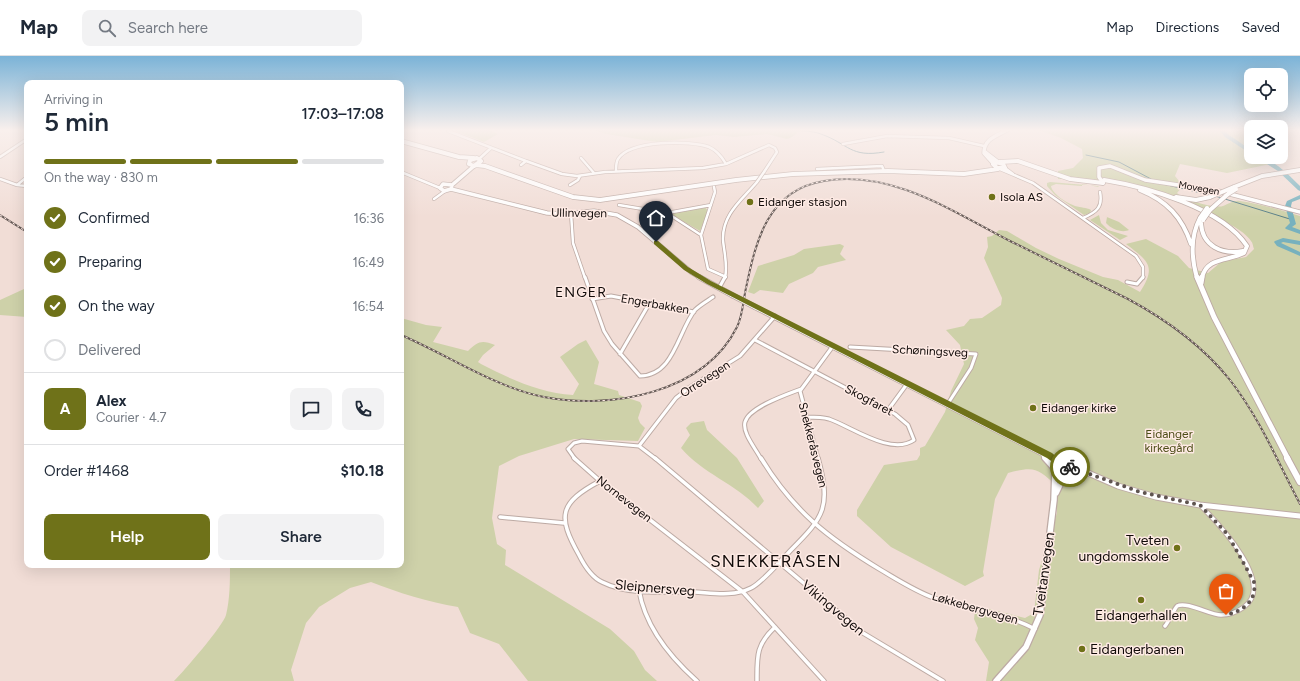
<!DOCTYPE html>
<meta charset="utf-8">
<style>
body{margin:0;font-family:Figtree,sans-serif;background:#f2f2f3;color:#1f2937;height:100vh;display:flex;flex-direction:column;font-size:15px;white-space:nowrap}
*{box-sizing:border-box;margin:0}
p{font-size:13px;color:#747a83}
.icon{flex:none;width:22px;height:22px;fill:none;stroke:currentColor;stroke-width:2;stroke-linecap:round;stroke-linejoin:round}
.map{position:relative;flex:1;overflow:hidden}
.panel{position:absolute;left:24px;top:24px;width:380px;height:488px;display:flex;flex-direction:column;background:#fff;border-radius:8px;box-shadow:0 4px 16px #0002}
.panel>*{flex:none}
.controls{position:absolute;left:1244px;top:12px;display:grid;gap:8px}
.controls a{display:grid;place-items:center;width:44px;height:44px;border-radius:8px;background:#fff;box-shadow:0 4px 16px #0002;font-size:20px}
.pin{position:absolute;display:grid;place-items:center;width:34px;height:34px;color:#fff;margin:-41px -17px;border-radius:50% 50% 50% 0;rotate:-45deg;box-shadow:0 0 4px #0007}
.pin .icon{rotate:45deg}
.courier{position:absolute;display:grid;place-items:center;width:40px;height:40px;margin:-20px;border:3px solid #6f7219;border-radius:50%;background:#fff;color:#222;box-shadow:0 1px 5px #0007}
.headline em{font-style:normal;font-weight:600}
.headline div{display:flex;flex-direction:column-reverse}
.headline{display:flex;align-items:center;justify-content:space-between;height:68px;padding:0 20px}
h1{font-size:26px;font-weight:600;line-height:30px}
.bar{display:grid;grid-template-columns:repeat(4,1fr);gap:6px 4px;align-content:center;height:48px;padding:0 20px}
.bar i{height:5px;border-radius:3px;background:#e0e1e3}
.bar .on{background:#6f7219}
.bar p{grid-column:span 4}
.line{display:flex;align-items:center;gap:10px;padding:0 20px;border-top:1px solid #e0e1e3}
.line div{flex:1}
.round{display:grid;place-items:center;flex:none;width:42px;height:42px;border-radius:8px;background:#f2f2f3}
ol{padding:0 20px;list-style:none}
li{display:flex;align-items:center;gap:12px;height:44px}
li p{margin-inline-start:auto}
li .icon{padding:4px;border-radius:50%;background:#6f7219;color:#fff;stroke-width:4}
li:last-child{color:#747a83}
li i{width:22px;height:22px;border:2px solid #e0e1e3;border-radius:50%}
.action{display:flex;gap:8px;margin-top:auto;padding:8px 20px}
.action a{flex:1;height:46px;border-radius:8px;background:#6f7219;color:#fff;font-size:16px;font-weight:600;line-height:46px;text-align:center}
.action a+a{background:#f2f2f3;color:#1f2937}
header{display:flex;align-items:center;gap:24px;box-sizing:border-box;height:56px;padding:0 20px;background:#fff;border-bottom:1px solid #e0e1e3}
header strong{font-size:19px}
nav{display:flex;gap:22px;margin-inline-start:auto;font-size:14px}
.search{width:280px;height:36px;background:#f2f2f3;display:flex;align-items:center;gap:10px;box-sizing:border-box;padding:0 14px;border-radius:8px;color:#747a83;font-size:15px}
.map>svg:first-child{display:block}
</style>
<header>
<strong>Map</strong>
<div class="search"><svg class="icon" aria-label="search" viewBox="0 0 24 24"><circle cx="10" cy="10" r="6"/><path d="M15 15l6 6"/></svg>Search here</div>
<nav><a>Map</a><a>Directions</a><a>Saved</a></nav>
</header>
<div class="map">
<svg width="1300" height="625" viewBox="0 0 1300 625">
<rect width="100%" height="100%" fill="#f1ddd6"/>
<!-- green -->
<path fill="#ced1a9" d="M 457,74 L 490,74 L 498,78 L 484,86 L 455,75 Z
M 594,74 L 801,74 L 792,81 L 787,83 L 767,78 L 734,81 L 716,79 L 657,86 L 606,78 Z
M 1038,74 L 1251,74 L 1251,101 L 1279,101 L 1280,106 L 1227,117 L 1180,108 L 1175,120 L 1183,130 L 1177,137 C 1183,143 1214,153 1223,150 C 1229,148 1233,144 1240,145 C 1260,148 1281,154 1300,160 L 1300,625 L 986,625 L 989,606 L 975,584 L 978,572 L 974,563 L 975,555 L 982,551 L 1025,562 L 1034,557 L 1039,514 L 1057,457 L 1057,430 C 1037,412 1035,410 1008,417 L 995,443 L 983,516 L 984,520 L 965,530 L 891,491 L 857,460 L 857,454 L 884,409 L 917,404 L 920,399 L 920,392 L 925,390 L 945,356 L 951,335 L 964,308 L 960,289 L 946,274 L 964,270 L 970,263 L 982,262 L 1001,249 L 1002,242 L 984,202 L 988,191 L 987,181 L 992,180 L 999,174 L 1007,175 L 1036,192 L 1059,203 L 1103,221 L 1118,224 L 1140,236 C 1157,210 1148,205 1126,188 L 1146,183 L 1178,200 L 1189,212 L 1208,217 L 1221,206 L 1246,201 L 1254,193 C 1253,191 1253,187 1251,185 C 1240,165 1154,135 1131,130 C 1106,124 1083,123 1058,123 L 1058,115 L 1073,112 L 1083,102 L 1082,93 L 1061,82 Z
M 1050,126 L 1098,130 L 1099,131 L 1082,128 L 1082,130 L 1056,128 L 1051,130 C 1052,138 1067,147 1075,150 C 1081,152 1086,151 1091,154 L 1090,157 L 1084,159 L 1055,139 L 1047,130 L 1047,127 Z
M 705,151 L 708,155 L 700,175 L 672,159 L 673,157 Z
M 1099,159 L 1101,167 L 1108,174 L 1128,180 L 1120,184 L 1090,164 Z
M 1102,159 L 1119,166 L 1129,174 C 1123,177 1112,174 1106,167 L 1107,161 Z
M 840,188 L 844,190 L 840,198 L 846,204 L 818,211 L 813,217 L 789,228 L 783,237 L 760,234 L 754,238 L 748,236 L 758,210 L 794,199 L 804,193 Z
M 24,233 L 27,235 L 27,261 L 0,259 L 0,244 Z
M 401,262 L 426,269 L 442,271 L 433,286 L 468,295 C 478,285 482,284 495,289 L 483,299 L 478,306 L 481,308 C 510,323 540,337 573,339 L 579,328 L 560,301 L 578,288 L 586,284 L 599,306 L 594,328 L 618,335 L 619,339 L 640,346 L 642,350 L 638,362 L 640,367 L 645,372 L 638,385 L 574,383 L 519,400 L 499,410 L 492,462 L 497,488 L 506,494 L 505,509 L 610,573 L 634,595 L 645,614 L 657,625 L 528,625 L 499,588 L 470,577 L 458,551 C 428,546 399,537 371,526 L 350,532 L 319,551 L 306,567 L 291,614 L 294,625 L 174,625 C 184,615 223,570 226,559 C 230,543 230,525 230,509 L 401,509 Z
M 704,365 L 707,374 L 737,402 L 764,445 L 758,452 C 736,428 702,417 681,392 L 690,379 L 686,372 L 691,367 Z"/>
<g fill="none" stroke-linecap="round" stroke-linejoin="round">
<!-- stream -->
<path stroke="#587f87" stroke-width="1" d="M 787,74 C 798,75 810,74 821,78 C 849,88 850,102 884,96
M 1086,99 L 1119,106 L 1151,123
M 1163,128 L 1210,139
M 1215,140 L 1222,142
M 1225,143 L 1293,164"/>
<!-- river -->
<path fill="#77b1be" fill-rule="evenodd" d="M 1219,74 L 1224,74 L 1229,79 L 1251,94 L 1251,98 L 1225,81 Z
M 1256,101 C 1272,101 1289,119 1300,130 L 1300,135 L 1298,134 L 1278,115 Z
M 1300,139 L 1300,143 L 1292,146 L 1291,150 L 1296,168 L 1292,171 L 1300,174 L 1300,178 L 1286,173 L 1285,172 L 1290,167 L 1285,150 L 1287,145 Z
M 1283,182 L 1300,185 L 1300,189 L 1283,186 L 1281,187 L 1300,196 L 1300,200 L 1277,190 L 1274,186 L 1275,185 Z"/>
<defs>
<path id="minor-far2" d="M 448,75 L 526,105
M 843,88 L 887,80 L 949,82 L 984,90
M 0,101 L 27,83
M 581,102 L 594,117
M 479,103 L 491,92
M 521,109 L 526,105 L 562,118 L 577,120 L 605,116 L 703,112 L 726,108 L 769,89 L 775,92 L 777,96 L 764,116
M 1005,112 L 1013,118
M 817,113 L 882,110 L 884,115
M 1000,113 L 1033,127 L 1136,200 L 1143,211 L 1143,222
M 616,115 C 616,111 616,106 618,103 C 630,84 690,84 709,91 C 716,94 722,101 726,108
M 401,116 L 440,132
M 0,123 L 17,129 L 27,130
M 17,129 L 27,121
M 570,129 L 578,124 L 580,120
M 714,131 L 715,136 L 701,179 L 708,213 L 726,221
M 434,143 L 445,135
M 619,149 L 667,157 L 711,149
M 571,157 L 573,187 L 585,222
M 667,157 L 701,179
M 1083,162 C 1097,156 1103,151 1100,136
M 725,222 C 728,209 724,196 723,184 C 722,158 742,144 757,126"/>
<path id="minor-far1" d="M 585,221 L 604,275 L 612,288 L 640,320 C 674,320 678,275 695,254 C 700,249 707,245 713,241
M 1127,226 L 1137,228 L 1143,221
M 719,232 L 725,221
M 592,243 L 611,240 L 694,256
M 755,284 L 895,358 L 908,369 L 914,384 C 891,400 852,371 829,363 C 822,361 814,361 807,361
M 850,291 L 976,298 L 971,312 L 947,349
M 620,298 L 649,248
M 888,354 L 907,328
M 639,390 L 676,342 L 690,331 L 740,300 L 775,260
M 575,403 L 568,393 L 574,387 L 582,385 L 639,390 L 656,403
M 761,403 C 756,393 742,377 745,366 C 749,351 788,338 801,333
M 818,403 L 800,335 L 833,290"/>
<path id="minor" d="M 574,402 L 600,425 L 743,536 L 824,625
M 655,402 L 863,577 L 943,625
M 761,402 C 793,455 828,482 881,514 C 898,524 915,535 934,542 C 968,554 1003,556 1035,573
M 600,425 C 559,447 557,460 579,499 C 584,509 591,521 602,526 C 630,540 664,535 694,536 C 713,537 733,541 751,532 C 762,527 781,504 790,495 C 825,460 831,451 818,402
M 500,461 L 564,467
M 639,534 C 645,571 670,601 697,625
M 1165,570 C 1168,567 1176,550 1177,550 C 1187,545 1210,559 1221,559 C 1230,559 1237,556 1244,551 C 1276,528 1219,468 1201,450
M 757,625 C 757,600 756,589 775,571"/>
<path id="tertiary" d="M 1063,409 L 1079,413 L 1118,430 L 1156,441 L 1200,449 L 1300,460
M 1066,416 L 1084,418"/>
<path id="secondary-far2" d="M 985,96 L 998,106
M 993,107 L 984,97 C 984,83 996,80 1007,74
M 1099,112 L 1110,110 L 1145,124 L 1218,135 L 1300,156
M 1099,112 L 1099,121 L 1103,127
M 443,128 L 452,129 L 451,133 L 444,135 L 440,132 Z
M 452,129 L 474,110
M 451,133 L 547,157 L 565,158 L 594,155 L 617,159 L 638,171 L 691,216 L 701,222"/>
<path id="secondary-far1" d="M 699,221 L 732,239
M 755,251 L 1053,403
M 1044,400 L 1046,403"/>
<path id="secondary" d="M 1045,402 L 1054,412
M 1051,402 L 1060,408
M1054.5 413a5.5 5.5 0 1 1 11 0a5.5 5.5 0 1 1-11 0Z
M 1056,437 L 1065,418
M 996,625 L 1026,591 L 1040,559 L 1054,444 L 1055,414"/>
<path id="primary" d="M 401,85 L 459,101 L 474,102
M 477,102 L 481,105 L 474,110 L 469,108 L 470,104 Z
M 996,106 L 1003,108 L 1005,112 L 997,112 L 993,108 Z
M 1000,106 L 1018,105 L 1070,123 L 1103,127
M 476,109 L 485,110 L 573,141 L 600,144 L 736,124 L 793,118 L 888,115 L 964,118 L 998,113"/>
<path id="trunk-far2" d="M 1104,124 C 1147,131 1222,152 1247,190 L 1244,197 C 1229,205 1206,201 1202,222
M 1234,131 L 1262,120 L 1300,114
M 1140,134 C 1167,145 1182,161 1191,188
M 1176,141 L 1196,144 L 1210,141
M 1210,154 L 1228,138
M 1201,167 C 1202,190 1222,199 1243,195
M 1197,222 C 1191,201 1190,181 1200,162"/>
<path id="trunk-far1" d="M 1197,221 L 1214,261 L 1288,403
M 1201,227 L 1202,221"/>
<path id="trunk" d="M 1287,402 L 1300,426"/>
</defs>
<!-- minor-far2 casing -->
<use href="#minor-far2" stroke="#bdaaa4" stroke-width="4"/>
<!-- minor-far1 casing -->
<use href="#minor-far1" stroke="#bdaaa4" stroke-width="5"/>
<!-- minor casing -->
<use href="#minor" stroke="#bdaaa4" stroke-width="5.5"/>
<!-- tertiary casing -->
<use href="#tertiary" stroke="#bdaaa4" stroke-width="7"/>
<!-- secondary-far2 casing -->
<use href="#secondary-far2" stroke="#bdaaa4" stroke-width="5"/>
<!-- secondary-far1 casing -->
<use href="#secondary-far1" stroke="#bdaaa4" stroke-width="6"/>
<!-- secondary casing -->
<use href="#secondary" stroke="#bdaaa4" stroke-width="8"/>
<!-- primary casing -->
<use href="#primary" stroke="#bdaaa4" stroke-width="5.5"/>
<!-- trunk-far2 casing -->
<use href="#trunk-far2" stroke="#bdaaa4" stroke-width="5.5"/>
<!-- trunk-far1 casing -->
<use href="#trunk-far1" stroke="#bdaaa4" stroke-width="7"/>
<!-- trunk casing -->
<use href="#trunk" stroke="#bdaaa4" stroke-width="8"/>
<!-- minor-far2 -->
<use href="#minor-far2" stroke="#fff" stroke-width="2.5"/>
<!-- minor-far1 -->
<use href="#minor-far1" stroke="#fff" stroke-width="3"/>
<!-- minor -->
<use href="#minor" stroke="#fff" stroke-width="3.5"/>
<!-- tertiary -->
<use href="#tertiary" stroke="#fff" stroke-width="5"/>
<!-- secondary-far2 -->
<use href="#secondary-far2" stroke="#fff" stroke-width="3.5"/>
<!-- secondary-far1 -->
<use href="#secondary-far1" stroke="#fff" stroke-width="4.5"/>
<!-- secondary -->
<use href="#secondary" stroke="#fff" stroke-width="5.5"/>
<!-- primary -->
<use href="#primary" stroke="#fff" stroke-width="4"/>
<!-- trunk-far2 -->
<use href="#trunk-far2" stroke="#fff" stroke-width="4"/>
<!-- trunk-far1 -->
<use href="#trunk-far1" stroke="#fff" stroke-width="5"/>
<!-- trunk -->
<use href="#trunk" stroke="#fff" stroke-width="6"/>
<defs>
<path id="rail" d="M 0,159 L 27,176
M 401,279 C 448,299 494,331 544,341 C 611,354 704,337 737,271 C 743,259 743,245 746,232 C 756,184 768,134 824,125 C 892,113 955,157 1012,186 C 1050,205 1089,224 1128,243 C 1167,264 1202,289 1230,324 C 1259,361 1278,406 1300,448"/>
</defs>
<!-- rail casing -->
<use href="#rail" stroke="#645955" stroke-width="2"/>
<!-- rail -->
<use href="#rail" stroke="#feeae4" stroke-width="1" stroke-dasharray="2.5" stroke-linecap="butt"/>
<defs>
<path id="minor-bridge" d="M 757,126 L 764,116"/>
<path id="secondary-bridge" d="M 732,239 L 755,251"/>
<path id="trunk-bridge" d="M 1228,138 L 1236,133
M 1210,141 L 1234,131
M 1200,162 L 1207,152
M 1203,164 L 1210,154"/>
</defs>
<!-- minor-bridge casing -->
<use href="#minor-bridge" stroke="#bdaaa4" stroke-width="4" stroke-linecap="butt"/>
<!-- secondary-bridge casing -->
<use href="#secondary-bridge" stroke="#bdaaa4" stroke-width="6" stroke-linecap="butt"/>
<!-- trunk-bridge casing -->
<use href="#trunk-bridge" stroke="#bdaaa4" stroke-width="5.5" stroke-linecap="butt"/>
<!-- minor-bridge -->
<use href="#minor-bridge" stroke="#fff" stroke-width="2.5"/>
<!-- secondary-bridge -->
<use href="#secondary-bridge" stroke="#fff" stroke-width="4.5"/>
<!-- trunk-bridge -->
<use href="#trunk-bridge" stroke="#fff" stroke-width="4"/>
</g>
<!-- sky -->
<linearGradient id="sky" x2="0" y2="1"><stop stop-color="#7bb3d7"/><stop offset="0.46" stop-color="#f9f0ed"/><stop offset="1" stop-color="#f9f0ed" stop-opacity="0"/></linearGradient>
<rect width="1300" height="161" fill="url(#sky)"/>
<!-- route -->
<path fill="#6f7219" d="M 654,185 L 658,185 L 688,211 L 711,225 L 1052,397 L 1062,406 L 1073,408 L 1073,413 L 1058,410 L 1047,402 L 707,228 L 684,214 L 654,188 Z"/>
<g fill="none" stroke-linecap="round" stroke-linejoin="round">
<!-- done -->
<path stroke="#5f5450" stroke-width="4" stroke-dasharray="0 7.2" d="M 1070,411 L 1140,436 L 1200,449 L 1228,479 L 1254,526 C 1257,545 1243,555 1226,559"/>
</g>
<!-- markers -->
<g fill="#6f7219" stroke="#feeae4" stroke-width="1.5">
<circle cx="992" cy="141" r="4"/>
<circle cx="750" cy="146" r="4"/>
<circle cx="1033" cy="352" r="4"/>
<circle cx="1177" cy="492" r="4"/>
<circle cx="1141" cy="544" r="4"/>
<circle cx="1082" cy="593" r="4"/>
</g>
<g text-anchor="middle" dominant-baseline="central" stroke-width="3" stroke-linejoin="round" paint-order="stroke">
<!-- far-street labels -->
<g font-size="10" fill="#100a08" stroke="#feeae4">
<text transform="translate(1199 132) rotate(10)">Movegen</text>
</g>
<!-- poi labels -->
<g font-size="12" fill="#100a08" stroke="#feeae4" text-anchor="start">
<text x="1000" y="141">Isola AS</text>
<text x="758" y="146">Eidanger stasjon</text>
<text x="1041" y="352">Eidanger kirke</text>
</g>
<!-- street labels -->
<g font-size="12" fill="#100a08" stroke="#feeae4">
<text transform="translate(579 157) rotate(1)">Ullinvegen</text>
<text transform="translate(655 248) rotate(10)">Engerbakken</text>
<text transform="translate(930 295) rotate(3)">Schøningsveg</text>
<text transform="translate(705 323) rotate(-33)">Orrevegen</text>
<text transform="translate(869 344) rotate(28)">Skogfaret</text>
<text transform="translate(813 389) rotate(76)">Snekkeråsvegen</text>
<text transform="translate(624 443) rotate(38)">Nornevegen</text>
<text transform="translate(975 552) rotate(16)">Løkkebergvegen</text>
</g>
<!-- park labels -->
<g font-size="12" fill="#4c4d17" stroke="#feeae4">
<text x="1169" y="378">Eidanger<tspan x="1169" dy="14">kirkegård</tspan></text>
</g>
<!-- quarter labels -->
<g font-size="14" letter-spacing="1" fill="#100a08" stroke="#feeae4">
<text x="581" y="236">ENGER</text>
</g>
<!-- near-poi labels -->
<g font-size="14" fill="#100a08" stroke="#feeae4" text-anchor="end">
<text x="1169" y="484">Tveten<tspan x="1169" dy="16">ungdomsskole</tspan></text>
<text x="1141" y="559" text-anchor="middle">Eidangerhallen</text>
<text x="1090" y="593" text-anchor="start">Eidangerbanen</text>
</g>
<!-- near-street labels -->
<g font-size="14" fill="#100a08" stroke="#feeae4">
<text transform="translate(1044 518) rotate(-82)">Tveitanvegen</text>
<text transform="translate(655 532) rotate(5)">Sleipnersveg</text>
<text transform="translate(833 552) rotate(40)">Vikingvegen</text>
</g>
<!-- near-quarter labels -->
<g font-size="17" letter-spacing="1" fill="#100a08" stroke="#feeae4">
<text x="776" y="505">SNEKKERÅSEN</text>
</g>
</g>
</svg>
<div class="controls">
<a><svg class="icon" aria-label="locate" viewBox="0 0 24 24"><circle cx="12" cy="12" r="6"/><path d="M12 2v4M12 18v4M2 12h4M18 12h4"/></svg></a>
<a><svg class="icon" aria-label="layers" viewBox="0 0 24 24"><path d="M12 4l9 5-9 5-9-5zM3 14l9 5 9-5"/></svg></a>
</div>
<div class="pin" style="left:1226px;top:559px;background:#ea580c"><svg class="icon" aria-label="bag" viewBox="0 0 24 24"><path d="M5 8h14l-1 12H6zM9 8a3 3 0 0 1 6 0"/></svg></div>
<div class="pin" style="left:656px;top:186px;background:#1f2937"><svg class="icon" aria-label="home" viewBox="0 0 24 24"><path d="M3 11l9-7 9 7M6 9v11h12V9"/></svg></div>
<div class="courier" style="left:1070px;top:411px"><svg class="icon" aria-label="bike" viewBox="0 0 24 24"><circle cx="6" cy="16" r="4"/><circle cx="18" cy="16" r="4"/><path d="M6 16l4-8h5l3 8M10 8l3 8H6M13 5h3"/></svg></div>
<section class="panel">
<div class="headline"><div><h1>5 min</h1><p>Arriving in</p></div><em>17:03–17:08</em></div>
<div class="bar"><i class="on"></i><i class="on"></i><i class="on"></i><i></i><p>On the way · 830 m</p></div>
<ol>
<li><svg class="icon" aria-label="check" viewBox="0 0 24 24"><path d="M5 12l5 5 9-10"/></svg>Confirmed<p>16:36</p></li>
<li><svg class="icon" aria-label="check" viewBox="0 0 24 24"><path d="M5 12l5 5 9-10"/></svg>Preparing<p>16:49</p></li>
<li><svg class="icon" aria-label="check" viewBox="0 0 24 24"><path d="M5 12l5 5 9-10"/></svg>On the way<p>16:54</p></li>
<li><i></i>Delivered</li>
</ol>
<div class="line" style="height:72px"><b class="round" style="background:#6f7219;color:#fff">A</b><div><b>Alex</b><p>Courier · 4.7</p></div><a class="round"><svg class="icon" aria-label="chat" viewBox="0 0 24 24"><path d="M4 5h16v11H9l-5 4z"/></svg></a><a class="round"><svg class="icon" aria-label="phone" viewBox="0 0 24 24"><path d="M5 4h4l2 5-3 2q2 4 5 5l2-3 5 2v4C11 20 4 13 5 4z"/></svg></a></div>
<div class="line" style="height:52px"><div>Order #1468</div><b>$10.18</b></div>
<div class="action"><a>Help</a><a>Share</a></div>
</section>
</div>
